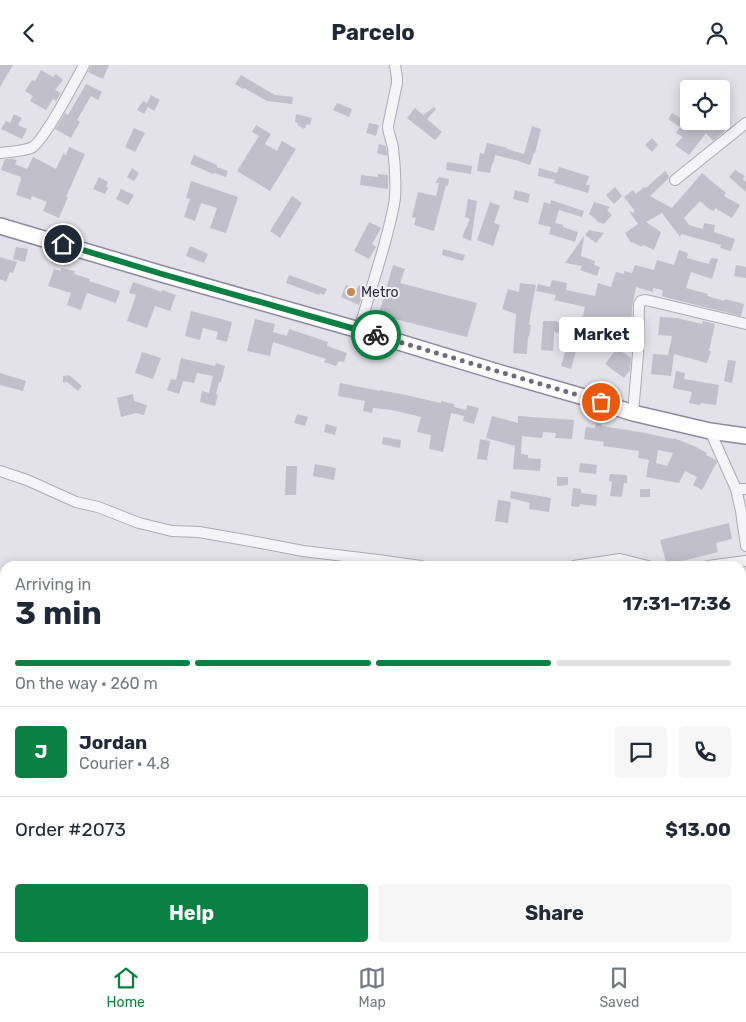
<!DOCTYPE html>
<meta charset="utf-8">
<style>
body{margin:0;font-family:Rubik,sans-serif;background:#f6f6f7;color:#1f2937;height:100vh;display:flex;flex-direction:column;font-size:19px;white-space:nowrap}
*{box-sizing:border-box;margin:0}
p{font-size:16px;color:#747a83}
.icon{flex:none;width:28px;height:28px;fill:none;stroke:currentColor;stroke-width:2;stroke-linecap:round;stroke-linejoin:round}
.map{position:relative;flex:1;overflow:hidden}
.sheet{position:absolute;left:0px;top:496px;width:746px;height:391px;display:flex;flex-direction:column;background:#fff;border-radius:15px 15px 0 0;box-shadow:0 2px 12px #0003}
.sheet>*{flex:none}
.buttons{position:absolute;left:680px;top:15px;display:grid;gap:10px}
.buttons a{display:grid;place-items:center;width:50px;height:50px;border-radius:5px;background:#fff;box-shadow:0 2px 12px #0003;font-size:25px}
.pin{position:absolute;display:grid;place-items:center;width:42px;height:42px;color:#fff;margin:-21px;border:2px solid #fff;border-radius:50%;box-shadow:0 1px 5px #0007}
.courier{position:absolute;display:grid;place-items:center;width:50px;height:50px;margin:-25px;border:4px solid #0b8043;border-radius:50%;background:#fff;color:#222;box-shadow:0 1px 6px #0007}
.bubble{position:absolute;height:35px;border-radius:5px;background:#fff;box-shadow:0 2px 12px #0003;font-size:16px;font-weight:700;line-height:35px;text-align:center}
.summary em{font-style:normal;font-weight:700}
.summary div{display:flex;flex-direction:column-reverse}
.summary{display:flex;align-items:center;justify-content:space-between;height:85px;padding:0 15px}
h1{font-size:32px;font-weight:700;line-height:38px}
.bar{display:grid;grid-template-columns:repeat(4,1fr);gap:8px 5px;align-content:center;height:60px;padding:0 15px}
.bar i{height:6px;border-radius:4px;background:#e0e1e3}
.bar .active{background:#0b8043}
.bar p{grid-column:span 4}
.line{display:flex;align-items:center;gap:12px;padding:0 15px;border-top:1px solid #e0e1e3}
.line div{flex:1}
.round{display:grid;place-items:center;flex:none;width:52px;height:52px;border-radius:5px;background:#f6f6f7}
.action{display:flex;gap:10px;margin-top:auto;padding:10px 15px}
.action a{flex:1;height:58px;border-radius:5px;background:#0b8043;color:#fff;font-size:20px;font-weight:700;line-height:58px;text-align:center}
.action a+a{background:#f6f6f7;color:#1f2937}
header{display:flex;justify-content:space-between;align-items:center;height:65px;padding:0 15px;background:#fff;font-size:22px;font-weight:700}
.tab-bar{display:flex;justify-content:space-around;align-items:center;height:70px;border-top:1px solid #e0e1e3;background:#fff;font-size:14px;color:#747a83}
.tab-bar a{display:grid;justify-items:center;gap:2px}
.tab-bar .active{color:#0b8043}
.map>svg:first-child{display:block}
</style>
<header><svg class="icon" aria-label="back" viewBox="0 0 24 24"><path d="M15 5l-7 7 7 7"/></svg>Parcelo<svg class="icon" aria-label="person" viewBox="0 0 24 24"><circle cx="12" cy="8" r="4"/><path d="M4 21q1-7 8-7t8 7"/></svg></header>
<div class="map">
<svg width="746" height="887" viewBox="0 0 746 887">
<rect width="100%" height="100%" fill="#e3e1e9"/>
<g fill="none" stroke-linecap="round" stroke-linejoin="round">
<!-- river -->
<path stroke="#a49ec8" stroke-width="15" d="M 741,596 L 746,595
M 0,830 L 5,829"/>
</g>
<!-- building -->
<path fill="#c2bfcc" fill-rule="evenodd" d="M 0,0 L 13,0 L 0,22 Z
M 91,0 L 109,0 L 103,14 L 88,7 Z
M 41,5 L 53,12 L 56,9 L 63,15 L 55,25 L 61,28 L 56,36 L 53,34 L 46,45 L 30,36 L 33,31 L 25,26 L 32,15 L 35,16 Z
M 241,10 L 275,30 L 293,32 L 292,39 L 267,36 L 244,23 L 243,24 L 235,19 Z
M 86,19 L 102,27 L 98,35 L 91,31 L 77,55 L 80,57 L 71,73 L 55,64 L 65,48 L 68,50 Z
M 151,30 L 160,35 L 154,46 L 148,42 L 144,49 L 137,45 L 143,36 L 147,38 Z
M 337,38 L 352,44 L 349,52 L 333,45 Z
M 434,42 L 436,44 L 427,54 L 442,67 L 435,75 L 407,53 L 415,43 L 423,50 Z
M 672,48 L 685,56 L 713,56 L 716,60 L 719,57 L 727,64 L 713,76 L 706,68 L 689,90 L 675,80 L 683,72 L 676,68 L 680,62 L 668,54 Z
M 14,49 L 22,53 L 18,60 L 27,64 L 22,74 L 1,64 L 6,56 L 10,58 Z
M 296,49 L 312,53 L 310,60 L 307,59 L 304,64 L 297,60 L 298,58 L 295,57 Z
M 369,58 L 379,60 L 376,71 L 366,68 Z
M 256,60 L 271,69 L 265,79 L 277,86 L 282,76 L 296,84 L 270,126 L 237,106 L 259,71 L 252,67 Z
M 532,61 L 541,64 L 535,88 L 534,88 L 530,100 L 515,95 L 495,90 L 493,99 L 492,99 L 490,108 L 477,106 L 480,88 L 484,89 L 487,78 L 508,83 L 507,84 L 524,89 Z
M 134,63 L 145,68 L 135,87 L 125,82 Z
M 652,73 L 658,80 L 652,87 L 645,80 Z
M 379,79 L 386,81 L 387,91 L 377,88 Z
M 69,82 L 85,89 L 66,132 L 68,132 L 59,153 L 43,146 L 47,137 L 32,131 L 31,135 L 16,130 L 21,114 L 20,114 L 21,112 L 1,105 L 5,94 L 12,94 L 17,95 L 15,99 L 27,104 L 33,92 L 56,104 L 63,89 L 66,90 Z
M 194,90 L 217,100 L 217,102 L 228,106 L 226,112 L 214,108 L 213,109 L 190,99 Z
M 447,97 L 472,101 L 471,109 L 446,105 Z
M 559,102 L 589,111 L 586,120 L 590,120 L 588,128 L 554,118 L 555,115 L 538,111 L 539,103 L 557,108 Z
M 132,103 L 139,108 L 134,116 L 127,112 Z
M 735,105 L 745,111 L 743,114 L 746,117 L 746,127 L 729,112 Z
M 665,106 L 669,111 L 668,114 L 650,131 L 672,143 L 702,108 L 726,128 L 724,131 L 740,140 L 732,153 L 715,143 L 714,146 L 709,144 L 700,136 L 684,153 L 689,160 L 703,164 L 704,158 L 715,160 L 714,167 L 735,174 L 731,186 L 720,183 L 721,180 L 681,169 L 680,172 L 662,148 L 646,157 L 661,167 L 654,185 L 643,180 L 642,182 L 632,177 L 631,178 L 625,168 L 638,159 L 629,146 L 630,146 L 633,148 L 635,146 L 624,132 L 633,125 L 636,129 L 644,122 L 646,123 Z
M 378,109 L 388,110 L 388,124 L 360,120 L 361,110 L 378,112 Z
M 99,112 L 108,117 L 106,121 L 108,123 L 105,129 L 93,124 Z
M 439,112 L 449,114 L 448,121 L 446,120 L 434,166 L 414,160 L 416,153 L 412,152 L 418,127 L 436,131 L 439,118 L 435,118 Z
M 191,116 L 238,132 L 226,168 L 210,163 L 217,143 L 201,138 L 195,156 L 184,152 L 190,134 L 186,133 Z
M 615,122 L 622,131 L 614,139 L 606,130 Z
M 121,124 L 134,130 L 128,140 L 116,134 Z
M 515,125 L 530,129 L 528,138 L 513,134 Z
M 292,131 L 302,138 L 280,173 L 270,166 Z
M 468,134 L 477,136 L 471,176 L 462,172 L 470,154 L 465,152 Z
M 551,135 L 584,146 L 582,152 L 559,145 L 555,158 L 563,160 L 563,162 L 578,167 L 575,177 L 549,169 L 551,162 L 538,159 L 544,137 L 550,139 Z
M 490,137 L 500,141 L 494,158 L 500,160 L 493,181 L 477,175 Z
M 594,137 L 610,142 L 607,145 L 612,150 L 604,159 L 596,156 L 597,155 L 589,149 Z
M 369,157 L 381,163 L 372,179 L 376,182 L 369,194 L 354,186 Z
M 589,165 L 604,168 L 596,178 L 585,170 Z
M 584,171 L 581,191 L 595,196 L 594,200 L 600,202 L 597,211 L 580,205 L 582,201 L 565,198 Z
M 190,181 L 208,189 L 204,198 L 186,191 Z
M 16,182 L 28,184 L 25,197 L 13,194 Z
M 443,184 L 465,190 L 463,196 L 442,190 Z
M 679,185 L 688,188 L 687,193 L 709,199 L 711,193 L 718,194 L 712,214 L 691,207 L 686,223 L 708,229 L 707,231 L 724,236 L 725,234 L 744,239 L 741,251 L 668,233 L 662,231 L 663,225 L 653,223 L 653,227 L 636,222 L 632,242 L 631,277 L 610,273 L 611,267 L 581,259 L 585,242 L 554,235 L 556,230 L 536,226 L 538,219 L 550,222 L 552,215 L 567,218 L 566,225 L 595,231 L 598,218 L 611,222 L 616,207 L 624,209 L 624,206 L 632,208 L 635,200 L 654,205 L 657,195 L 674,200 Z
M 0,192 L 17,197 L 13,208 L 10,207 L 6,217 L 0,214 Z
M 393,200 L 405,204 L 400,218 L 477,238 L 467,272 L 391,253 L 390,255 L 378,252 Z
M 736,200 L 746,202 L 746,213 L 734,211 Z
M 61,203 L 75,206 L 74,209 L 90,214 L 89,216 L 120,226 L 116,238 L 87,228 L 81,245 L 67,240 L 71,228 L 48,221 L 54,204 L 61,206 Z
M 289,210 L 322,222 L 327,224 L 324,230 L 320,228 L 319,230 L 286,218 Z
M 133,217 L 162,227 L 162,225 L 176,230 L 170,246 L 155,241 L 147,263 L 127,256 L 136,230 L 129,228 Z
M 520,218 L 536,220 L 531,246 L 529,260 L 531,260 L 529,272 L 528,271 L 527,289 L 513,288 L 516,249 L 502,244 L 508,224 L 519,227 Z
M 346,220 L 356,225 L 359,220 L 365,222 L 359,240 L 341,232 Z
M 191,246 L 232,257 L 227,277 L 216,274 L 218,267 L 203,263 L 200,275 L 185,271 Z
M 660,252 L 677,253 L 702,259 L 703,256 L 715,259 L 709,286 L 711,286 L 707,298 L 674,289 L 671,311 L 651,309 L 653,289 L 668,290 L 672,271 L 658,270 Z
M 255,254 L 275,259 L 273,267 L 287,271 L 289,264 L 328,277 L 327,281 L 347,288 L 344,297 L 339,296 L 336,301 L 324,297 L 326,294 L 273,277 L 270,291 L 247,286 Z
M 543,256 L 555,256 L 582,264 L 571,304 L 561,301 L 570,271 L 554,267 L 553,286 L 541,285 Z
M 617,283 L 631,293 L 630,305 L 624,313 L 605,299 Z
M 142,287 L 161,293 L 153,314 L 135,308 Z
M 181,293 L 215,301 L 216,298 L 225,301 L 221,317 L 219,317 L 216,329 L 218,330 L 215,341 L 200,337 L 202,326 L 209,328 L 213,311 L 197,308 L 194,318 L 183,316 L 179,329 L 167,325 L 171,314 L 176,315 Z
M 728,295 L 736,296 L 732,318 L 724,316 Z
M 676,306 L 685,308 L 684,314 L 719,320 L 716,340 L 701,338 L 700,340 L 689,338 L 692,327 L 673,323 Z
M 0,308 L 26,316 L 23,326 L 0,320 Z
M 69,310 L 82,321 L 78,326 L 67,317 L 63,318 L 63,311 Z
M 340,318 L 380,326 L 380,325 L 401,329 L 441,338 L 441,336 L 454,339 L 454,342 L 466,345 L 467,340 L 479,343 L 474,359 L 463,356 L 464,351 L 451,348 L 443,387 L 429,384 L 431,370 L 417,367 L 421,352 L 392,345 L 373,343 L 372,348 L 363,346 L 365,336 L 338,331 Z
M 133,329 L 134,336 L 147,340 L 144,350 L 136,348 L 121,352 L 117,333 Z
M 297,349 L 308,352 L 305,361 L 294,358 Z
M 492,351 L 518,358 L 518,351 L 574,355 L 572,374 L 555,373 L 556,368 L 543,367 L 542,373 L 522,371 L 521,389 L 528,390 L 528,393 L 541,394 L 540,406 L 513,404 L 515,381 L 486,373 Z
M 596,358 L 602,359 L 602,361 L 640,367 L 673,374 L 674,373 L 696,382 L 707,388 L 706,390 L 716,395 L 717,397 L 702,425 L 693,420 L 697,412 L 685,406 L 679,418 L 646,412 L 649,395 L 638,393 L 639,386 L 603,381 L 604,377 L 584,374 L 586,362 L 595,363 ZM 658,385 L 673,388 L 667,401 L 656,398 Z
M 326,359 L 337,362 L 335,370 L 324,367 Z
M 383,372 L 401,375 L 400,383 L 382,379 Z
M 480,374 L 490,376 L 487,395 L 477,394 Z
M 580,398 L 597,400 L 596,409 L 579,407 Z
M 315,399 L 336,403 L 334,415 L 313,411 Z
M 286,401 L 297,401 L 296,430 L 285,430 Z
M 610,409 L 627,410 L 627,418 L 624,418 L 622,432 L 610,431 L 612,417 L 609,416 Z
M 557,412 L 568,412 L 568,420 L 557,421 Z
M 573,423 L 581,424 L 581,428 L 597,430 L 596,441 L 580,439 L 579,442 L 571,441 Z
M 640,424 L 650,424 L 650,432 L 640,432 Z
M 511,426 L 551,433 L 549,447 L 529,444 L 530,438 L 510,433 Z
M 498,435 L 511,437 L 508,458 L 495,456 Z
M 729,458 L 732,474 L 716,478 L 718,487 L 667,500 L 660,475 Z"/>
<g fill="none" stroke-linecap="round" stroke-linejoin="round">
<defs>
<path id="minor" d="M 0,88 C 10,87 22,86 31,83 C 43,78 76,15 84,0
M 675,115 L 746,58
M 359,265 C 367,237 376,209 384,181 C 388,165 393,149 395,133 C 396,116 395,99 393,83 C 392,75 388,69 388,61 L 397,18 L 397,13 L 395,0
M 633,348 L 638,289 L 639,239 L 641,236 L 646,235 L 746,259
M 710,366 L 736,424 L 741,446 L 746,481
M 0,406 L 27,415 L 76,437 L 98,442 L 139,458 L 172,466 L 199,467 L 245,475 L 303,486 L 378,495 L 421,501
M 736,424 L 746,424
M 574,501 L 620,494 L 648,501
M 708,501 L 746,496
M 741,736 L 746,737
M 453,887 L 454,882
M 590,887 L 592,882"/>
<path id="highway" d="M 0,161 L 162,209 L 359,265 L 504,309 L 584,332 L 633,348 L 710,366 L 746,371"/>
</defs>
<!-- minor casing -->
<use href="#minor" stroke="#adaab7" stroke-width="12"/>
<!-- highway casing -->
<use href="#highway" stroke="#8e89a0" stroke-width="18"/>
<!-- minor -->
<use href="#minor" stroke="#f5f4f8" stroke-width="10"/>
<!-- highway -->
<use href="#highway" stroke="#fff" stroke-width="15"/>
</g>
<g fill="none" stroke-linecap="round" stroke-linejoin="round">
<!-- done -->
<path stroke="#6f6a7c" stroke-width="5" stroke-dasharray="0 9" d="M 376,270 L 601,337"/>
<!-- route -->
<path stroke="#0b8043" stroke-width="6" d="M 63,179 L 162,209 L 376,270"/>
</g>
<!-- markers -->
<circle fill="#ca874b" stroke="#f2f1f7" stroke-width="2" cx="351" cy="227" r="5"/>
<g text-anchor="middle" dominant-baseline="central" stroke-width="4" stroke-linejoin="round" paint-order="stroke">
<!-- poi labels -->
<g font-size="14" fill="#302a41" stroke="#f2f1f7" text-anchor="start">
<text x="361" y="227">Metro</text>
</g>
</g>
</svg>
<div class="buttons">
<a><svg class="icon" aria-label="locate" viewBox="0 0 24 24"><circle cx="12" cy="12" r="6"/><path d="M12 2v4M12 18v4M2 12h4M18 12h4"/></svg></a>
</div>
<div class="pin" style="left:601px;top:337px;background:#ea580c"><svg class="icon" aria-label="bag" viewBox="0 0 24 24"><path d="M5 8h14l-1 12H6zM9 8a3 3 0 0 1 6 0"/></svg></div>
<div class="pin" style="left:63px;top:179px;background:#1f2937"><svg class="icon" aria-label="home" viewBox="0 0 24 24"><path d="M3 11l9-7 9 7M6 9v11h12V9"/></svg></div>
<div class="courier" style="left:376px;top:270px"><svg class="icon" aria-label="bike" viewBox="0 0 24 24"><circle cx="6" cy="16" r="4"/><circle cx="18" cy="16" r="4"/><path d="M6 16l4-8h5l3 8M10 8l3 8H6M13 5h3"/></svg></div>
<div class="bubble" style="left:559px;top:252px;width:85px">Market</div>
<section class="sheet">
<div class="summary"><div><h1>3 min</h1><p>Arriving in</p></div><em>17:31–17:36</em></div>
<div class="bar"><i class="active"></i><i class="active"></i><i class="active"></i><i></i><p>On the way · 260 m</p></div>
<div class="line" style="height:90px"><b class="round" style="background:#0b8043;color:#fff">J</b><div><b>Jordan</b><p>Courier · 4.8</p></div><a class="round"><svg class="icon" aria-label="chat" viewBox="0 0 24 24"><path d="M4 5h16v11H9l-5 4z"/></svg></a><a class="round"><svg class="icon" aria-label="phone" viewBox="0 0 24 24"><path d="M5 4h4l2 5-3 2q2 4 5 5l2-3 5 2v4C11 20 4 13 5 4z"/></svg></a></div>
<div class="line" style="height:65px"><div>Order #2073</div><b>$13.00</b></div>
<div class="action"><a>Help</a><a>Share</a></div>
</section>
</div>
<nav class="tab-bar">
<a class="active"><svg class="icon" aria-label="home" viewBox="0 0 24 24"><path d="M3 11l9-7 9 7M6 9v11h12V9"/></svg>Home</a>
<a><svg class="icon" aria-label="map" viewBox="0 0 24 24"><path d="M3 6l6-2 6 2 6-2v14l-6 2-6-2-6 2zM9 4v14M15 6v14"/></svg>Map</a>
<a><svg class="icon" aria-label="saved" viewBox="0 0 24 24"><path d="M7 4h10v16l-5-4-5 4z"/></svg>Saved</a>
</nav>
